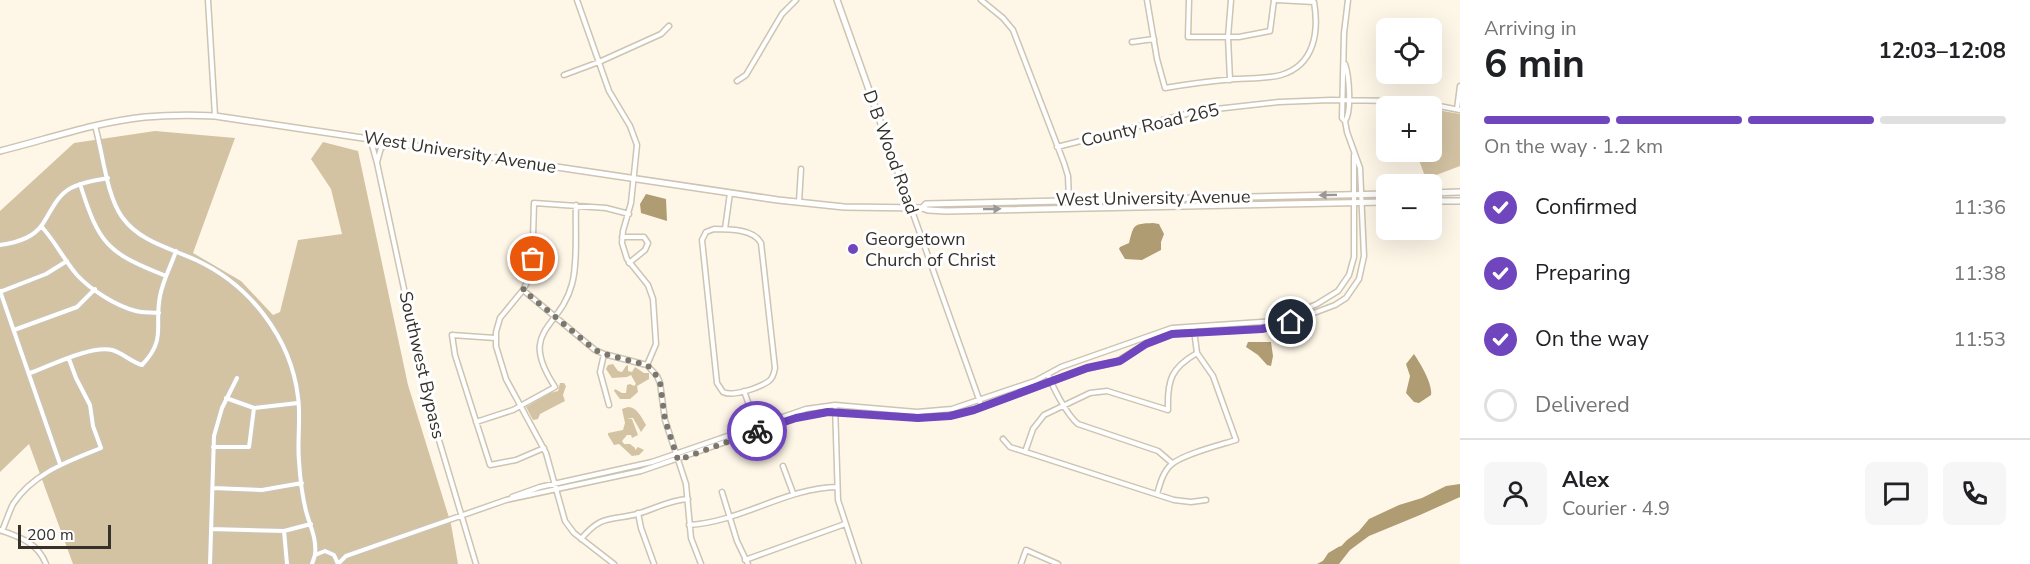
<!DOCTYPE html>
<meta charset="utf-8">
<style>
body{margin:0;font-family:"Nunito Sans",sans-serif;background:#f6f6f6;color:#202124;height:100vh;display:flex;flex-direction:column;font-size:22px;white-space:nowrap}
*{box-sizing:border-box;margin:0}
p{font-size:20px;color:#757577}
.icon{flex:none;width:33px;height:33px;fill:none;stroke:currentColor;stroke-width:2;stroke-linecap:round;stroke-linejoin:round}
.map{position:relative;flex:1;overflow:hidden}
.details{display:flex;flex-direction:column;background:#fff;width:570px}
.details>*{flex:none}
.fabs{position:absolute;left:1376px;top:18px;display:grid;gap:12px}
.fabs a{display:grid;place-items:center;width:66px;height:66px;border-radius:9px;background:#fff;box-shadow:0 6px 24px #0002;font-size:30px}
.scale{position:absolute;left:18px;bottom:15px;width:93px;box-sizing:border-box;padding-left:6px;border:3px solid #36322b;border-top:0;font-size:16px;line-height:21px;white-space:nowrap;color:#36322b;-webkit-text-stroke:4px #fff;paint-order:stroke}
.pin{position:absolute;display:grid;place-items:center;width:51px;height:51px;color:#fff;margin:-26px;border:3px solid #fff;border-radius:50%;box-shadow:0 2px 6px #0007}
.courier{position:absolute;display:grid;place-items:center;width:60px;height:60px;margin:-30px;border:4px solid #7046be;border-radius:50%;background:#fff;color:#222;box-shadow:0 2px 8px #0007}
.summary em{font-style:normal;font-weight:700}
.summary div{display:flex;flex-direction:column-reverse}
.summary{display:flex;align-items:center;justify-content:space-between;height:102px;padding:0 24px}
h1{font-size:39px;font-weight:700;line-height:45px}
.bar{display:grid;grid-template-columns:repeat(4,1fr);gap:9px 6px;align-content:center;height:72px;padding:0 24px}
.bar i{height:8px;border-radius:4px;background:#e0e0e0}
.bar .current{background:#7046be}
.bar p{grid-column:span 4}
.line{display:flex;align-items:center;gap:15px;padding:0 24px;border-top:2px solid #e0e0e0}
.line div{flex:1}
.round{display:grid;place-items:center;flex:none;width:63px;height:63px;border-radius:9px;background:#f6f6f6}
ol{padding:0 24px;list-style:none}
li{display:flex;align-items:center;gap:18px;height:66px}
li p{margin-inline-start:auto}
li .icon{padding:6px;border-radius:50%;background:#7046be;color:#fff;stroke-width:4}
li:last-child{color:#757577}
li i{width:33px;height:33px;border:3px solid #e0e0e0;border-radius:50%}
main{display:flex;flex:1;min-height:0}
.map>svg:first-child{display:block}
</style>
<main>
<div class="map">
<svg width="1460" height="564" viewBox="0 0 1460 564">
<rect width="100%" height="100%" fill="#fef7e8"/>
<!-- green -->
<path fill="#d3c3a3" d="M 1431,109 L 1460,114 L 1460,166 L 1426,179 L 1416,152 L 1431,152 Z
M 155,131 L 235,138 L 193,253 L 241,281 L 273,315 L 280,312 L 298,240 L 342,234 L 331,189 L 311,159 L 323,142 L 358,151 L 408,385 L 451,524 L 458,564 L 73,564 L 29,444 L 0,472 L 0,211 L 74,143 Z
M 613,364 L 618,371 L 622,372 L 626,366 L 628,365 L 628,371 L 632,372 L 635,367 L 644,373 L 649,373 L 649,379 L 637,386 L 638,392 L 630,399 L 620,399 L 614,391 L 615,389 L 622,393 L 626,393 L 627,385 L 630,384 L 634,386 L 636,384 L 631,375 L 627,377 L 612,378 L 606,369 L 608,365 Z
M 560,383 L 564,383 L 566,386 L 563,395 L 565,401 L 540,414 L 538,419 L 533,420 L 526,407 L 550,393 L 558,391 Z
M 628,407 C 637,407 642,418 646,425 L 641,432 L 633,418 L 627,418 L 632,419 L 638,435 L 632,438 L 631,435 L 627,435 L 622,441 L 624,444 L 630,444 L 635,448 L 635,450 L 638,447 L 644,450 L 639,455 L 632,456 L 619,444 L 614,445 L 608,435 L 608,433 L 623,430 L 625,423 L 622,409 Z"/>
<!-- water -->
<path fill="#b09c72" d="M 646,194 L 666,199 L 667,221 L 641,213 L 640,204 Z
M 1153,223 L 1159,224 L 1164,234 L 1161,242 L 1161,250 L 1142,260 L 1125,259 L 1119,249 L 1120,247 L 1129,243 C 1134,224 1133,224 1153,223 Z
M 1248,342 L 1271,342 L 1273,356 L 1271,366 L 1267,365 L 1258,355 L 1246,347 Z
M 1414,354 C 1420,363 1433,384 1431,395 L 1419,403 L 1414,402 L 1406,393 L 1410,376 L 1406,364 Z
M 1460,484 L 1460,497 L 1420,515 L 1369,536 L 1350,550 L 1339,564 L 1317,564 L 1332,556 L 1347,540 L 1359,531 L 1369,519 L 1399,505 L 1422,498 L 1446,486 Z"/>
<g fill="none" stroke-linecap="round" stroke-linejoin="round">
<!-- river -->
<path stroke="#b09c72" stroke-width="5" d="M 1324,564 L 1330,555 L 1340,549"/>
<defs>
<path id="minor" d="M 208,0 L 215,116
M 577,0 L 609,91 L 630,126 L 637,145 L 631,203 L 623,231 L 622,243 L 627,259 L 648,285 L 653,299 L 656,344 L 647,365
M 981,0 L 1003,18 L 1013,30 L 1064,163 L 1068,176 L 1069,200
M 1147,0 L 1157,59 L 1165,88 C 1188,84 1212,81 1235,79 C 1250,78 1267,79 1281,75 C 1315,65 1319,31 1314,2 L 1277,0
M 1189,0 L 1188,37 L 1239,37 L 1270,31 L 1274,0
M 1132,42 L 1154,39
M 1345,64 C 1349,75 1352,112 1345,121
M 564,75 L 599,62 L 661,34 L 669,26
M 1230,80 L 1228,37 L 1231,0
M 737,81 L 746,75 L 782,14 L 796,0
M 1457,109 L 1460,86
M 95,126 C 103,153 106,194 122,217 C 140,242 170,248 196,260 C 250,285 291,338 298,397 C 301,418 297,440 299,461 C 300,477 302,495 306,511 C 310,526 317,539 315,555
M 370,138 L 377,163 L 430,410 L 476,564
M 1057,147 L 1198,111 L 1279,102 L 1331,100 L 1396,101 L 1434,105 L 1460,110
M 377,162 L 381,148 L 391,143
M 80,184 C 99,244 107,253 166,276
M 799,202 L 801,169
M 911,208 L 980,402
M 41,226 C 55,241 64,260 77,275 C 91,290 116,306 136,311 C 143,313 151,312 159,313
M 714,229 C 729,229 754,229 761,243 L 775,368 C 774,374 773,378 769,381 C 759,388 733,397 723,392 L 717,383 L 702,240 L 706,232 Z
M 725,229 L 730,193
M 622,237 L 644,237 L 648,243 L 645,250 L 629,263
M 0,245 C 15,243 33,238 42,225 C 51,212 56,196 71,188 C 82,182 96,180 108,178
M 523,290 L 595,350 L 604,354 L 647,365 L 657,376 L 660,383 L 665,420 L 686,484 L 691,538 L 701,564
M 0,291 L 60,464
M 0,292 L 46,274 L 67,261
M 14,330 L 77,307 L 95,289
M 495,338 L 452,335 L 455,355 L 490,465 L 516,460 L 544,448
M 604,354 L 600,372 L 609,405
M 30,373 C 50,366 91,345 112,350 C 123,353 131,362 142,365 C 167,339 154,326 160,296 C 163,280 171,266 176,251
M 1048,374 C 1053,388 1067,415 1078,424 L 1158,451 L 1172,463
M 744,391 L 757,427
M 226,398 L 254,408 L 298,403
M 835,405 L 838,500 L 859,564
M 476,422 L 513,410 L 555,387 C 517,329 560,330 572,284 C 578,263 575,228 576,205
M 1003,439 L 1010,447 L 1174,500 L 1191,502 L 1206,500
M 213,447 L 249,447 L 254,408
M 1025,452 L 1033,429 L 1044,415 L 1090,393 L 1107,391 L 1168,410 C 1167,380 1171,368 1197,353
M 783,466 L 793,493
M 213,488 L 262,490 L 302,483
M 722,492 L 737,541 L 748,564
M 1157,494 C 1160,484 1163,471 1172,464 C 1184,454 1220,445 1236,440 L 1213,376 L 1197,353 L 1194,330
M 512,497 L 540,487 L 652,462 L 806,409 L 835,405 L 917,412 L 952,409 L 1035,381 L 1061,367 L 1172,328 L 1277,321 L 1317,304 L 1338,291 L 1349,275 L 1354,257 L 1354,155
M 638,513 L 641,528 L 654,564
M 689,525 C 741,522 785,488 837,487
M 211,529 L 284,531 L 311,524
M 0,530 C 20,537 38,543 46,564
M 2,531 C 6,522 9,512 13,504 C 33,473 69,461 101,448 L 93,426 L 90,405 L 76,378 L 69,359
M 284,531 L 287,564
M 581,539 C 602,514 610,521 637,514 C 655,509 669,500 688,499
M 745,560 L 845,524
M 210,564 L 214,436 L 222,408 L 237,378
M 312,564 L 315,555 L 325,551 L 334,555 L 338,564
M 338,564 L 346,556 L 506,500 L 641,471 L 801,416 L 822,412 L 841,411 L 918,418 L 950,416 L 974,410 L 1089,368 L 1116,362 L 1148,342 L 1172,334 L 1262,329 L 1285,324 L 1335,305 L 1346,298 L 1359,279 L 1364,256 L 1360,168 L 1347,132 L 1345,121 L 1342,118 L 1344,33 L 1348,0
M 614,564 L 574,533 L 565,521 L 546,453 L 506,379 L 496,346 L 496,332 L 500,318 L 523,290 L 532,273 L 534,203 L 606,208 L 629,214
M 1021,564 L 1026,550 L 1058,564"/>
<path id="major" d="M 837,0 L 911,208
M 0,151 C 48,139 96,122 145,117 C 169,115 192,115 215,116 L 778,200 L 844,207 L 922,208 L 928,210 L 946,211 L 1386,202
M 1431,193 L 1460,192
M 1431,201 L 1460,201
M 922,208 L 926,204 L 1386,194"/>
</defs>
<!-- minor casing -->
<use href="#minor" stroke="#cdc4b2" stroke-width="7"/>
<!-- major casing -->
<use href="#major" stroke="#cdc4b2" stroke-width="8"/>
<!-- minor -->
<use href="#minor" stroke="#fff" stroke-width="4"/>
<!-- major -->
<use href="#major" stroke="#fff" stroke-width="5"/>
</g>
<!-- one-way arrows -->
<defs><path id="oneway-solid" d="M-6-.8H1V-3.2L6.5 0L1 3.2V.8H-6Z" transform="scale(1.5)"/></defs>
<g fill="#9a9895">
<use href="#oneway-solid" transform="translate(1328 195) rotate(179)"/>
<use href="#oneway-solid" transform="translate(992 209) rotate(-1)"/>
</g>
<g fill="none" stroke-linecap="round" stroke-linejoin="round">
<!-- done -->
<path stroke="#7c776d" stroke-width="6" stroke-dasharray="0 10.8" d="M 533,259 L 531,277 L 523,290 L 595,350 L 604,354 L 647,365 L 654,372 L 660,382 L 665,420 L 678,460 L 757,431"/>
<!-- route -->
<path stroke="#7046be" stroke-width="8" d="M 757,431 L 796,418 L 828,412 L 918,418 L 950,416 L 974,410 L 1087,368 L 1120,361 L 1146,344 L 1172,334 L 1262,329 L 1291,322"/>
</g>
<!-- markers -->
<circle fill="#7046be" stroke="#fff" stroke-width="2" cx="853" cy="249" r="6"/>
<g text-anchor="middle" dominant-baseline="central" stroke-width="6" stroke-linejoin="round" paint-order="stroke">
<!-- street labels -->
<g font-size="18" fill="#36322b" stroke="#fff">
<text transform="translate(1150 125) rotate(-13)">County Road 265</text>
<text transform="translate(460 152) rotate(9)">West University Avenue</text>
<text transform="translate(891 152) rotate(70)">D B Wood Road</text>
<text transform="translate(1153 198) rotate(-1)">West University Avenue</text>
<text transform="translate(422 365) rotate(77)">Southwest Bypass</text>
</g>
<!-- poi labels -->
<g font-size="18" fill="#36322b" stroke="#fff" text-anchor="start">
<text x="865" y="239">Georgetown<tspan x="865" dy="21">Church of Christ</tspan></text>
</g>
</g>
</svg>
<div class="fabs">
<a><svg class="icon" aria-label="locate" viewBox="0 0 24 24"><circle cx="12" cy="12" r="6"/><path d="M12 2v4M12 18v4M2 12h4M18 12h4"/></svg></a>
<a>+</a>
<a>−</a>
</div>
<div class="scale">200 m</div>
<div class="pin" style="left:533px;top:259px;background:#ea580c"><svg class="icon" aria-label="bag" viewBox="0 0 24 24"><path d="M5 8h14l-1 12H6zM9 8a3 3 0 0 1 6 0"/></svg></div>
<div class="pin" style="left:1291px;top:322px;background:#1f2937"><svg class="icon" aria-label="home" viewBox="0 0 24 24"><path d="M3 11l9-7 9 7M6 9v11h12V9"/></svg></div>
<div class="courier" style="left:757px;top:431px"><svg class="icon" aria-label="bike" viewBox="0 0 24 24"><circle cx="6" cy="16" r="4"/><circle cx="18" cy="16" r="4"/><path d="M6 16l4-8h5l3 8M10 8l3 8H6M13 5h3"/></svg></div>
</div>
<section class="details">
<div class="summary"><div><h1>6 min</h1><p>Arriving in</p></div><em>12:03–12:08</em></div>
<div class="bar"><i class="current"></i><i class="current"></i><i class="current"></i><i></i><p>On the way · 1.2 km</p></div>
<ol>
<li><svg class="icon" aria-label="check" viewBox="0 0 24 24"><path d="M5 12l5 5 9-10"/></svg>Confirmed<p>11:36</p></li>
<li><svg class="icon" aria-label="check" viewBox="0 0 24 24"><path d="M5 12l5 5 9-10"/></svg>Preparing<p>11:38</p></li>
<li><svg class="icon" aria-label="check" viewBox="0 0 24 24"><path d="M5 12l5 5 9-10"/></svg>On the way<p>11:53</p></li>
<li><i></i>Delivered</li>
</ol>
<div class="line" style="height:108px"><a class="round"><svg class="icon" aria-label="person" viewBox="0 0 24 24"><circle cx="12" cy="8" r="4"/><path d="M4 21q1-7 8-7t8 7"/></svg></a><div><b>Alex</b><p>Courier · 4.9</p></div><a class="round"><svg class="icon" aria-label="chat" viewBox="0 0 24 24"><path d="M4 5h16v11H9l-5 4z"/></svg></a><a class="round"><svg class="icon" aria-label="phone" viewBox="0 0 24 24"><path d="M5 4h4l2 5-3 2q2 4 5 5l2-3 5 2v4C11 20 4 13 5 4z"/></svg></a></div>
</section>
</main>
